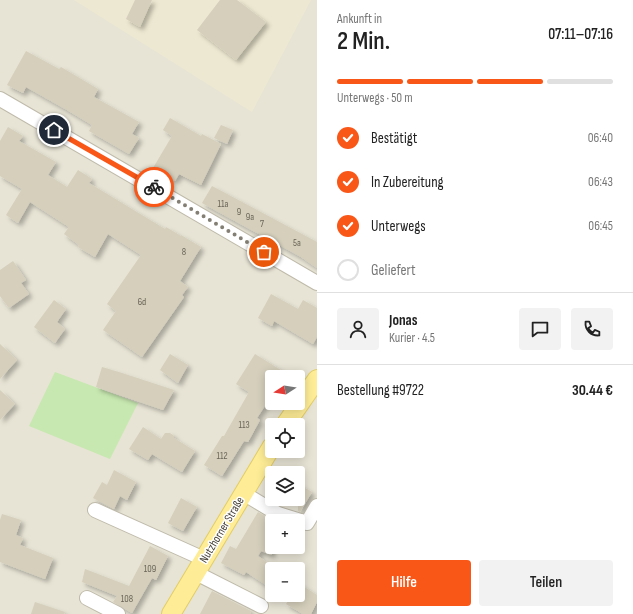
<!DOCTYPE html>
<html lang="de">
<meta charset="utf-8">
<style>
body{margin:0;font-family:"Sofia Sans Condensed",sans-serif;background:#f2f2f2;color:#222;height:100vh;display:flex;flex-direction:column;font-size:15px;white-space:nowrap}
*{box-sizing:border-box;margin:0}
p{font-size:13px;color:#767676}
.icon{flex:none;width:22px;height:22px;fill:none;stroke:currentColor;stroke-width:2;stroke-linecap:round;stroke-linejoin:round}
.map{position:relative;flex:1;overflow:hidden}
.details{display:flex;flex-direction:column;background:#fff;width:316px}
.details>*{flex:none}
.needle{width:26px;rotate:258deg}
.tools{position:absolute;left:265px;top:370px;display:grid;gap:8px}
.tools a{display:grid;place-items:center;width:40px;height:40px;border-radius:4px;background:#fff;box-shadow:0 2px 10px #0003;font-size:20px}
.pin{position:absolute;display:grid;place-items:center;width:34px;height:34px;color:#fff;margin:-17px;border:2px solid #fff;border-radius:50%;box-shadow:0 1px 4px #0007}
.courier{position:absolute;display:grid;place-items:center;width:40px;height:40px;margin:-20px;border:3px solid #f95718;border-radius:50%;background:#fff;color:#222;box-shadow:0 1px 5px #0007}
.overview em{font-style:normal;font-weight:600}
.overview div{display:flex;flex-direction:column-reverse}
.overview{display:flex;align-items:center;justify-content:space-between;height:68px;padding:0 20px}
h1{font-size:26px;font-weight:600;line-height:30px}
.bar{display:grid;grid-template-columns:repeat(4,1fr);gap:6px 4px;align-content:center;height:48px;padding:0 20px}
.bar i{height:5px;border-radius:3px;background:#e0e0e0}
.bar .active{background:#f95718}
.bar p{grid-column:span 4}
.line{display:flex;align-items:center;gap:10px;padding:0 20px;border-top:1px solid #e0e0e0}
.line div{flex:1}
.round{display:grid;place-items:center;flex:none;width:42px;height:42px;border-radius:4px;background:#f2f2f2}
ol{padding:0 20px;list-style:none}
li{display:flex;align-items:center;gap:12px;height:44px}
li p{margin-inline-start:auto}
li .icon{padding:4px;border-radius:50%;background:#f95718;color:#fff;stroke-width:4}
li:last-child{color:#767676}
li i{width:22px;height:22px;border:2px solid #e0e0e0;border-radius:50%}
.cta{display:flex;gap:8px;margin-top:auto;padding:8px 20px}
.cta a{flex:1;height:46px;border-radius:4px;background:#f95718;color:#fff;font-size:16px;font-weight:600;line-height:46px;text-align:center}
.cta a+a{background:#f2f2f2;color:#222}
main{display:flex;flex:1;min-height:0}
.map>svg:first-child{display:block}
</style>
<main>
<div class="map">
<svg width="317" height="614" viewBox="0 0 317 614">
<defs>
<filter id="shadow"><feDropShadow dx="3.5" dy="3.5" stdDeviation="2" flood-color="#0004"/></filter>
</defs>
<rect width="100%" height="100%" fill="#f3f1e7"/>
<!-- residential -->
<path fill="#e7e4d5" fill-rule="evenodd" d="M 0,0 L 317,0 L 317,614 L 0,614 ZM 272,377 L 298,377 L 298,403 L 272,403 ZM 272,425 L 298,425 L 298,451 L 272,451 ZM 272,473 L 298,473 L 298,499 L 272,499 ZM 272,521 L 298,521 L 298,547 L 272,547 ZM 272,569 L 298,569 L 298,595 L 272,595 Z"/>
<!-- education -->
<path fill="#ede8d1" d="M 74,0 L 311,0 L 252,112 Z"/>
<!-- green -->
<path fill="#c7e8b0" d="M 55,372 L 138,403 L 110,459 L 29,426 Z"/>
<!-- building -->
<path fill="#d5cfbc" filter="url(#shadow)" d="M 135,0 L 152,0 L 140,27 L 126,19 Z
M 220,0 L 237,0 L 266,22 L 236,60 L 197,30 Z
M 26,51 L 59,69 L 61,67 L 98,89 L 94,97 L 139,122 L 132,134 L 139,138 L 129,154 L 89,131 L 92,125 L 67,110 L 26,87 L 23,93 L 7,85 Z
M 170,118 L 201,136 L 202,134 L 221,144 L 201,185 L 179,174 L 175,181 L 153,168 L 172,136 L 163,130 Z
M 221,125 L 233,130 L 227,144 L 214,138 Z
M 8,127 L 23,136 L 19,141 L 56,162 L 48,175 L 67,187 L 78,170 L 92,179 L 89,183 L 165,229 L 166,227 L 181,236 L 181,235 L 201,247 L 180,281 L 188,287 L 182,295 L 184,297 L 142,357 L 103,330 L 116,311 L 107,304 L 141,255 L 108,234 L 95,257 L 78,247 L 79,245 L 64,234 L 69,227 L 30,202 L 18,223 L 6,215 L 22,189 L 0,176 L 0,141 Z
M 212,186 L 317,242 L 317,268 L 301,257 L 202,203 Z
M 13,261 L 26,280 L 21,283 L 29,294 L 9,308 L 0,296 L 0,270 Z
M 271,294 L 298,309 L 303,300 L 317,308 L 317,337 L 313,344 L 274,321 L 272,326 L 258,318 Z
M 54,300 L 66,309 L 57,322 L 65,329 L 55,343 L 34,327 Z
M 0,344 L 17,360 L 0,379 Z
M 170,354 L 188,365 L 178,383 L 160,370 Z
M 255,354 L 292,377 L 272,377 L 272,395 L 257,418 L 260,420 L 248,442 L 244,441 L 222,476 L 204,465 L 222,436 L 224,436 L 249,392 L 236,384 Z
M 102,367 L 122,373 L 174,390 L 163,410 L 96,387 Z
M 0,390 L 15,404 L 0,420 Z
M 143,427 L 161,439 L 165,433 L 170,433 L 174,436 L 174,438 L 195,451 L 182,472 L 152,454 L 148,460 L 129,449 Z
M 114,470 L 136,482 L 127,500 L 120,496 L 114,509 L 93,498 L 102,482 L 107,485 Z
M 298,484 L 312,492 L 300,512 L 298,511 Z
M 272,489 L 272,500 L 267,497 Z
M 181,498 L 197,507 L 183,531 L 168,523 Z
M 258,512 L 272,520 L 272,555 L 261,551 L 258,556 L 272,566 L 272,589 L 246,572 L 244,575 L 221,563 L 230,546 L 236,549 Z
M 2,514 L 21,520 L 16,535 L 23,538 L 20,545 L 53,558 L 45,579 L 0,562 L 0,520 Z
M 150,546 L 168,556 L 156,580 L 152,578 L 132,613 L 113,602 L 117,596 L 82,582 L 85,569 L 129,586 Z
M 298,583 L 317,595 L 317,602 L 311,614 L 303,614 L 286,604 L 292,595 L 298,595 Z
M 212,591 L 251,611 L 250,614 L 200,614 Z
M 35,602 L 65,612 L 64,614 L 31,614 Z"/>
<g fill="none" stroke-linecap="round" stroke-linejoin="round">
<defs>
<path id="minor" d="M 0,99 L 317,283
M 243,493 L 278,514 L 307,523 L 317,506
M 95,510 L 204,559
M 196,573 L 261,606
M 87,598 L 118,614"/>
<path id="major" d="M 285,425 L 317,379
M 171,614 L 272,446"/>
</defs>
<!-- minor casing -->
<use href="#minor" stroke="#bfbaaa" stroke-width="16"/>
<!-- major casing -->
<use href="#major" stroke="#e3cd65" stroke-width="20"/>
<!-- minor -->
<use href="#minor" stroke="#fff" stroke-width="14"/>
<!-- major -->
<use href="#major" stroke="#feed96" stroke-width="18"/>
</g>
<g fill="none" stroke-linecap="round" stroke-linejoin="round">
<!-- done -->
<path stroke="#837f74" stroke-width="4" stroke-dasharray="0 7.2" d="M 154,187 L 264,252"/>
<!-- route -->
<path stroke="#f95718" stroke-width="5" d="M 54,130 L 154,187"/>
</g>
<g text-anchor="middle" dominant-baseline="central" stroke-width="3" stroke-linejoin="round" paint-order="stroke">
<!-- number labels -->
<g font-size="10" fill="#6a6558">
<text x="223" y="204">11a</text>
<text x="239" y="212">9</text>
<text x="250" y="217">9a</text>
<text x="262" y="224">7</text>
<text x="297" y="243">5a</text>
<text x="184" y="252">8</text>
<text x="142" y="302">6d</text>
<text x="244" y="425">113</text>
<text x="222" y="456">112</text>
<text x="150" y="569">109</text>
<text x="127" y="599">108</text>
</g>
<!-- street labels -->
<g font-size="12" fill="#474236" stroke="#fff">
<text transform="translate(222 530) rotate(-59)">Nutzhorner Straße</text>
</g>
</g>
</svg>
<div class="tools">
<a><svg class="needle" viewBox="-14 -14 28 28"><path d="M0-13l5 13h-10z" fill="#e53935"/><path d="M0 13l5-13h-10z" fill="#767676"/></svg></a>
<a><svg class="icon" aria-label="locate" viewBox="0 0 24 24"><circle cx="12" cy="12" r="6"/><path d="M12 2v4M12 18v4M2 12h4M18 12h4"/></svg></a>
<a><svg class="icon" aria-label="layers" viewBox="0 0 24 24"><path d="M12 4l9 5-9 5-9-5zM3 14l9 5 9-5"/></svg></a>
<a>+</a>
<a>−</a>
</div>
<div class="pin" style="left:264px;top:252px;background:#ea580c"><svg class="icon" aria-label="bag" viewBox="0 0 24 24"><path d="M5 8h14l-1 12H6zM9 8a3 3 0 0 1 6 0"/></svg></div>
<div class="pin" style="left:54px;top:130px;background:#1f2937"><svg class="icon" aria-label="home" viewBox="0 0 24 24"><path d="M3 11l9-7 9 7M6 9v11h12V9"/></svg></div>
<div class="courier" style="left:154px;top:187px"><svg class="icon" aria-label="bike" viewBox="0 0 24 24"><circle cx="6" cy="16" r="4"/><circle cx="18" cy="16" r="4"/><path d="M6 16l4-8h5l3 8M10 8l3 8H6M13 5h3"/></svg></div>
</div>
<section class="details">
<div class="overview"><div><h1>2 Min.</h1><p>Ankunft in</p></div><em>07:11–07:16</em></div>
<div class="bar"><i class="active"></i><i class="active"></i><i class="active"></i><i></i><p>Unterwegs · 50 m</p></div>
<ol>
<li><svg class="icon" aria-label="check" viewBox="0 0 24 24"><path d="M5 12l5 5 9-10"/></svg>Bestätigt<p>06:40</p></li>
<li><svg class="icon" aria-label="check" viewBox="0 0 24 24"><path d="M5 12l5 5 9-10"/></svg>In Zubereitung<p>06:43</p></li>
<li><svg class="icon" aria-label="check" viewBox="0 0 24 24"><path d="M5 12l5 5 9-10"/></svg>Unterwegs<p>06:45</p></li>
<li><i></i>Geliefert</li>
</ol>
<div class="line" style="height:72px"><a class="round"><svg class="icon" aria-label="person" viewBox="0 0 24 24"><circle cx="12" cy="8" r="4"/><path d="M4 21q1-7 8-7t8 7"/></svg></a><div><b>Jonas</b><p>Kurier · 4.5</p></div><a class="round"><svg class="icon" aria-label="chat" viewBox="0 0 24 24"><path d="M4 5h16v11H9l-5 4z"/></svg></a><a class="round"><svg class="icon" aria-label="phone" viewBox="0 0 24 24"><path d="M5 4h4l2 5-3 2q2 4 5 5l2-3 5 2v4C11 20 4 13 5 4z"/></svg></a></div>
<div class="line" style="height:52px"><div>Bestellung #9722</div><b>30.44 €</b></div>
<div class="cta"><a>Hilfe</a><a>Teilen</a></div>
</section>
</main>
